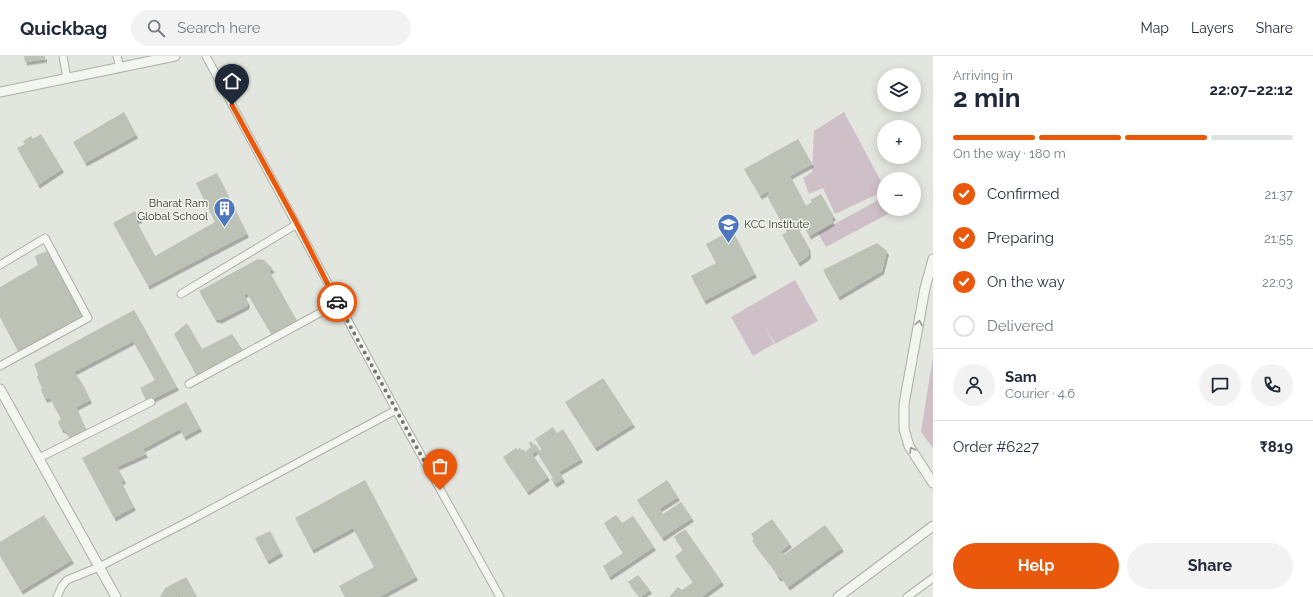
<!DOCTYPE html>
<meta charset="utf-8">
<style>
body{margin:0;font-family:Raleway,sans-serif;background:#f2f2f3;color:#1f2937;height:100vh;display:flex;flex-direction:column;font-size:15px;white-space:nowrap}
*{box-sizing:border-box;margin:0}
p{font-size:13px;color:#747a83}
.icon{flex:none;width:22px;height:22px;fill:none;stroke:currentColor;stroke-width:2;stroke-linecap:round;stroke-linejoin:round}
.map{position:relative;flex:1;overflow:hidden}
.details{display:flex;flex-direction:column;background:#fff;width:380px}
.details>*{flex:none}
.tools{position:absolute;left:877px;top:12px;display:grid;gap:8px}
.tools a{display:grid;place-items:center;width:44px;height:44px;border-radius:50%;background:#fff;box-shadow:0 2px 10px #0003;font-size:20px}
.pin{position:absolute;display:grid;place-items:center;width:34px;height:34px;color:#fff;margin:-41px -17px;border-radius:50% 50% 50% 0;rotate:-45deg;box-shadow:0 0 4px #0007}
.pin .icon{rotate:45deg}
.courier{position:absolute;display:grid;place-items:center;width:40px;height:40px;margin:-20px;border:3px solid #ea580c;border-radius:50%;background:#fff;color:#222;box-shadow:0 1px 5px #0007}
.summary em{font-style:normal;font-weight:700}
.summary div{display:flex;flex-direction:column-reverse}
.summary{display:flex;align-items:center;justify-content:space-between;height:68px;padding:0 20px}
h1{font-size:26px;font-weight:700;line-height:30px}
.bar{display:grid;grid-template-columns:repeat(4,1fr);gap:6px 4px;align-content:center;height:48px;padding:0 20px}
.bar i{height:5px;border-radius:3px;background:#e0e1e3}
.bar .on{background:#ea580c}
.bar p{grid-column:span 4}
.line{display:flex;align-items:center;gap:10px;padding:0 20px;border-top:1px solid #e0e1e3}
.line div{flex:1}
.round{display:grid;place-items:center;flex:none;width:42px;height:42px;border-radius:21px;background:#f2f2f3}
ol{padding:0 20px;list-style:none}
li{display:flex;align-items:center;gap:12px;height:44px}
li p{margin-inline-start:auto}
li .icon{padding:4px;border-radius:50%;background:#ea580c;color:#fff;stroke-width:4}
li:last-child{color:#747a83}
li i{width:22px;height:22px;border:2px solid #e0e1e3;border-radius:50%}
.action{display:flex;gap:8px;margin-top:auto;padding:8px 20px}
.action a{flex:1;height:46px;border-radius:24px;background:#ea580c;color:#fff;font-size:16px;font-weight:700;line-height:46px;text-align:center}
.action a+a{background:#f2f2f3;color:#1f2937}
header{display:flex;align-items:center;gap:24px;box-sizing:border-box;height:56px;padding:0 20px;background:#fff;border-bottom:1px solid #e0e1e3}
header strong{font-size:19px}
nav{display:flex;gap:22px;margin-inline-start:auto;font-size:14px}
.search{width:280px;height:36px;background:#f2f2f3;display:flex;align-items:center;gap:10px;box-sizing:border-box;padding:0 14px;border-radius:22px;color:#747a83;font-size:15px}
main{display:flex;flex:1;min-height:0}
.map>svg:first-child{display:block}
</style>
<header>
<strong>Quickbag</strong>
<div class="search"><svg class="icon" aria-label="search" viewBox="0 0 24 24"><circle cx="10" cy="10" r="6"/><path d="M15 15l6 6"/></svg>Search here</div>
<nav><a>Map</a><a>Layers</a><a>Share</a></nav>
</header>
<main>
<div class="map">
<svg width="933" height="541" viewBox="0 0 933 541">
<defs>
<filter id="shadow"><feDropShadow dx="2" dy="3.5" stdDeviation="0" flood-color="#0004"/></filter>
</defs>
<rect width="100%" height="100%" fill="#e3e6de"/>
<!-- green -->
<path fill="#cfc0c7" d="M 844,56 L 884,131 L 884,135 L 835,158 L 823,132 L 809,138 L 803,122 L 812,116 L 814,75 Z
M 884,141 L 884,153 L 897,153 L 826,191 L 818,177 Z
M 795,224 L 818,265 L 775,288 L 764,269 L 774,288 L 753,300 L 731,261 Z
M 933,300 L 933,392 L 921,376 Z"/>
<!-- building -->
<path fill="#bdc2b6" filter="url(#shadow)" d="M 24,0 L 45,0 L 45,3 L 25,6 Z
M 124,56 L 136,79 L 85,107 L 73,86 Z
M 41,78 L 62,113 L 38,129 L 17,92 L 25,88 L 23,85 L 31,80 L 33,83 Z
M 798,83 L 812,108 L 790,120 L 806,150 L 812,146 L 810,144 L 821,138 L 834,161 L 831,163 L 833,166 L 809,180 L 803,168 L 797,171 L 808,190 L 809,199 L 807,201 L 798,207 L 782,179 L 787,176 L 767,140 L 770,138 L 768,135 L 760,140 L 744,113 Z
M 217,117 L 247,178 L 148,230 L 113,167 L 135,155 L 141,163 L 136,165 L 155,200 L 215,166 L 196,127 Z
M 732,174 L 755,218 L 704,245 L 691,220 L 716,207 L 706,188 Z
M 877,187 L 887,195 L 882,215 L 838,241 L 823,214 Z
M 47,195 L 83,261 L 19,297 L 0,261 L 0,231 L 38,209 L 35,200 Z
M 258,203 L 264,204 L 273,213 L 269,215 L 297,265 L 272,279 L 247,237 L 244,239 L 248,247 L 247,250 L 220,264 L 215,263 L 199,235 Z
M 134,254 L 177,331 L 147,346 L 140,332 L 155,324 L 133,285 L 74,316 L 82,327 L 90,344 L 76,351 L 85,372 L 84,379 L 73,384 L 64,374 L 61,373 L 58,366 L 61,363 L 50,342 L 45,343 L 41,334 L 42,332 L 37,321 L 38,318 L 34,308 Z
M 187,267 L 202,293 L 232,278 L 245,297 L 198,322 L 174,278 Z
M 603,322 L 633,368 L 595,392 L 565,346 Z
M 186,346 L 200,372 L 184,381 L 180,373 L 143,393 L 146,398 L 117,411 L 124,424 L 121,426 L 134,451 L 114,462 L 82,402 Z
M 553,371 L 557,377 L 563,373 L 581,403 L 559,416 L 563,423 L 555,428 L 551,423 L 553,422 L 537,396 L 542,393 L 535,383 Z
M 531,385 L 534,389 L 535,388 L 539,393 L 532,398 L 548,421 L 527,436 L 503,401 L 516,392 L 517,394 L 520,392 L 521,394 L 523,393 L 525,396 L 531,391 L 529,387 Z
M 365,424 L 416,521 L 379,541 L 345,541 L 339,530 L 374,511 L 353,472 L 312,494 L 295,462 Z
M 667,424 L 678,441 L 659,453 L 663,458 L 681,446 L 692,462 L 662,482 L 637,444 Z
M 44,459 L 72,504 L 21,535 L 0,500 L 0,486 Z
M 616,459 L 622,467 L 633,460 L 654,491 L 609,521 L 603,510 L 623,497 L 604,467 Z
M 772,463 L 790,488 L 781,495 L 784,499 L 825,469 L 842,492 L 788,531 L 781,521 L 779,522 L 775,517 L 776,516 L 752,485 L 754,483 L 751,478 Z
M 685,473 L 722,526 L 701,541 L 669,541 L 678,531 L 682,534 L 693,526 L 675,500 L 683,494 L 674,481 Z
M 270,475 L 281,497 L 267,505 L 255,482 Z
M 638,519 L 650,534 L 640,541 L 628,526 Z
M 186,521 L 197,541 L 181,541 L 180,539 L 178,541 L 160,541 L 165,532 Z"/>
<g fill="none" stroke-linecap="round" stroke-linejoin="round">
<defs>
<path id="minor" d="M 63,0 L 67,23
M 117,0 L 120,12
M 206,0 L 396,354 L 500,541
M 0,209 L 45,182 L 88,262 L 0,310
M 181,238 L 297,168
M 189,328 L 338,247
M 39,402 L 151,346
M 57,541 L 62,530 L 67,524 L 99,511 L 189,465 L 396,354
M 907,541 L 933,522"/>
<path id="tertiary" d="M 0,36 L 175,0
M 933,203 L 925,232 L 904,348 L 904,373 L 909,390 L 933,427
M 0,333 L 116,541
M 838,541 L 933,470"/>
</defs>
<!-- minor casing -->
<use href="#minor" stroke="#abafa4" stroke-width="9"/>
<!-- tertiary casing -->
<use href="#tertiary" stroke="#abafa4" stroke-width="11"/>
<!-- minor -->
<use href="#minor" stroke="#f3f5f0" stroke-width="7"/>
<!-- tertiary -->
<use href="#tertiary" stroke="#f3f5f0" stroke-width="9"/>
</g>
<!-- one-way arrows -->
<defs><path id="oneway-chevron" d="M-2-3.5L2.5 0L-2 3.5" fill="none" stroke-width="1.6" stroke-linecap="round" stroke-linejoin="round"/></defs>
<g stroke="#93988c">
<use href="#oneway-chevron" transform="translate(919 267) rotate(-80)"/>
<use href="#oneway-chevron" transform="translate(912 394) rotate(-120)"/>
</g>
<g fill="none" stroke-linecap="round" stroke-linejoin="round">
<!-- done -->
<path stroke="#717768" stroke-width="4" stroke-dasharray="0 7.2" d="M 337,246 L 440,434"/>
<!-- route -->
<path stroke="#ea580c" stroke-width="5" d="M 232,49 L 297,168 L 337,246"/>
</g>
<!-- icons -->
<defs>
<symbol id="building-pin" viewBox="-11 -11 22 30"><path d="M0 17L-7.5 6A9.5 9.5 0 1 1 7.5 6Z" fill="#4d76c0" stroke="#f1f4ed"/><path d="M-4-6H4V6H1V3H-1V6H-4ZM-2.5-4.3h1.7v1.8h-1.7ZM.8-4.3h1.7v1.8H.8ZM-2.5-1h1.7V.8h-1.7ZM.8-1h1.7V.8H.8Z" fill="#fff"/></symbol>
<symbol id="university-pin" viewBox="-11 -11 22 30"><path d="M0 17L-7.5 6A9.5 9.5 0 1 1 7.5 6Z" fill="#4d76c0" stroke="#f1f4ed"/><path d="M0-5L7-2L0 1L-7-2ZM-4 1L0 2.5L4 1V4Q0 6-4 4Z" fill="#fff"/></symbol>
</defs>
<g fill-rule="evenodd">
<use href="#building-pin" x="212" y="140" width="25" height="34"/>
<use href="#university-pin" x="716" y="156" width="25" height="34"/>
</g>
<g text-anchor="middle" dominant-baseline="central" stroke-width="3" stroke-linejoin="round" paint-order="stroke">
<!-- poi labels -->
<g font-size="11" fill="#333b29" stroke="#f1f4ed" text-anchor="end">
<text x="208" y="147">Bharat Ram<tspan x="208" dy="13">Global School</tspan></text>
<text x="744" y="168" text-anchor="start">KCC Institute</text>
</g>
</g>
</svg>
<div class="tools">
<a><svg class="icon" aria-label="layers" viewBox="0 0 24 24"><path d="M12 4l9 5-9 5-9-5zM3 14l9 5 9-5"/></svg></a>
<a>+</a>
<a>−</a>
</div>
<div class="pin" style="left:440px;top:434px;background:#ea580c"><svg class="icon" aria-label="bag" viewBox="0 0 24 24"><path d="M5 8h14l-1 12H6zM9 8a3 3 0 0 1 6 0"/></svg></div>
<div class="pin" style="left:232px;top:49px;background:#1f2937"><svg class="icon" aria-label="home" viewBox="0 0 24 24"><path d="M3 11l9-7 9 7M6 9v11h12V9"/></svg></div>
<div class="courier" style="left:337px;top:246px"><svg class="icon" aria-label="car" viewBox="0 0 24 24"><path d="M5 17H2v-5l4-1 3-4h7l3 4 3 1v5h-3M9 17h6M6 11h13"/><circle cx="7" cy="17" r="2"/><circle cx="17" cy="17" r="2"/></svg></div>
</div>
<section class="details">
<div class="summary"><div><h1>2 min</h1><p>Arriving in</p></div><em>22:07–22:12</em></div>
<div class="bar"><i class="on"></i><i class="on"></i><i class="on"></i><i></i><p>On the way · 180 m</p></div>
<ol>
<li><svg class="icon" aria-label="check" viewBox="0 0 24 24"><path d="M5 12l5 5 9-10"/></svg>Confirmed<p>21:37</p></li>
<li><svg class="icon" aria-label="check" viewBox="0 0 24 24"><path d="M5 12l5 5 9-10"/></svg>Preparing<p>21:55</p></li>
<li><svg class="icon" aria-label="check" viewBox="0 0 24 24"><path d="M5 12l5 5 9-10"/></svg>On the way<p>22:03</p></li>
<li><i></i>Delivered</li>
</ol>
<div class="line" style="height:72px"><a class="round"><svg class="icon" aria-label="person" viewBox="0 0 24 24"><circle cx="12" cy="8" r="4"/><path d="M4 21q1-7 8-7t8 7"/></svg></a><div><b>Sam</b><p>Courier · 4.6</p></div><a class="round"><svg class="icon" aria-label="chat" viewBox="0 0 24 24"><path d="M4 5h16v11H9l-5 4z"/></svg></a><a class="round"><svg class="icon" aria-label="phone" viewBox="0 0 24 24"><path d="M5 4h4l2 5-3 2q2 4 5 5l2-3 5 2v4C11 20 4 13 5 4z"/></svg></a></div>
<div class="line" style="height:52px"><div>Order #6227</div><b>₹819</b></div>
<div class="action"><a>Help</a><a>Share</a></div>
</section>
</main>
